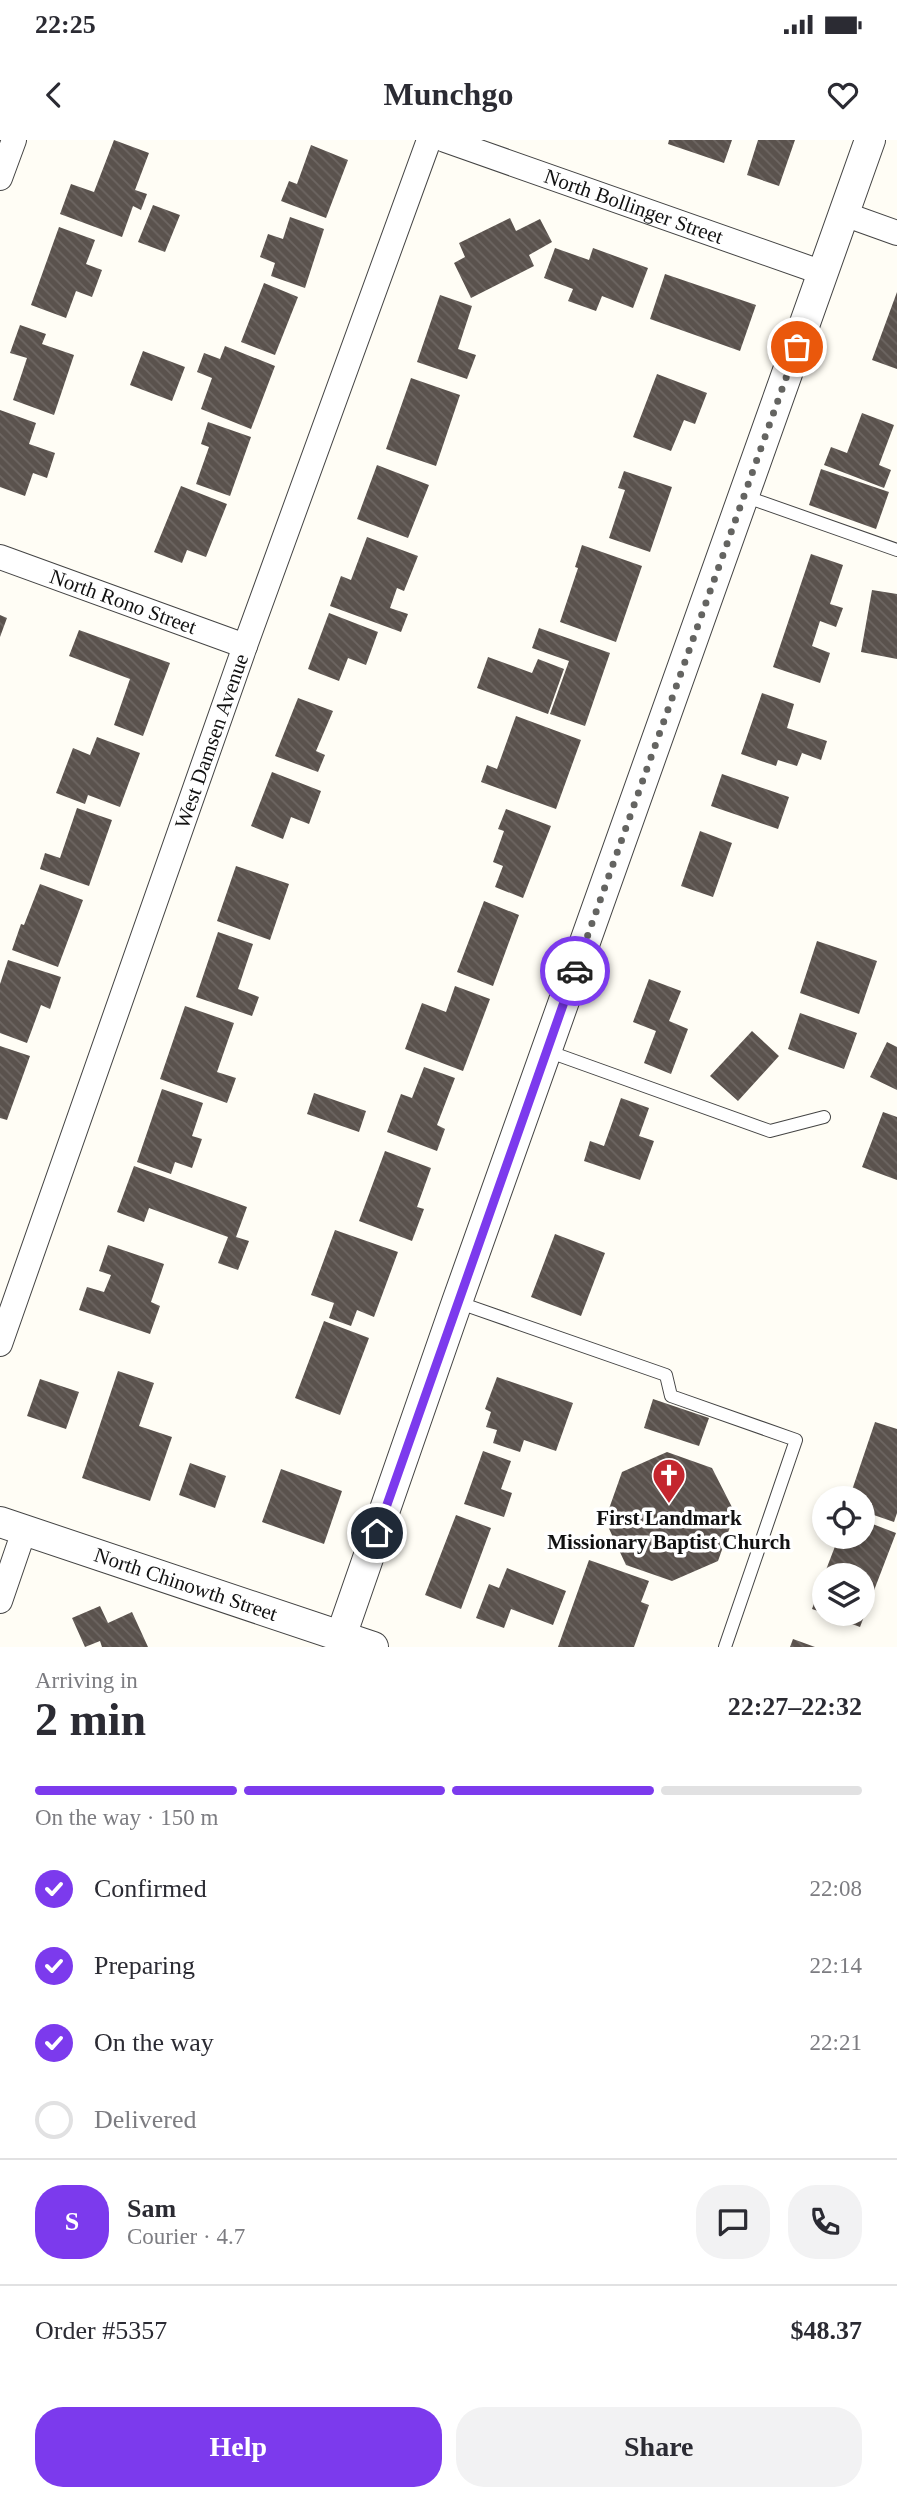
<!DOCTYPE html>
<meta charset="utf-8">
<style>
body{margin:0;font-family:Georgia,serif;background:#f2f2f3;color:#2b2b33;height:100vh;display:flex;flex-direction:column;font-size:26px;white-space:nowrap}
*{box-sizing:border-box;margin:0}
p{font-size:23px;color:#7c7c81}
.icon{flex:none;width:38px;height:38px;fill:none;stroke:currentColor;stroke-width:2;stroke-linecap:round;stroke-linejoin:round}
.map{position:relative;height:1507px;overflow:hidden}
.sheet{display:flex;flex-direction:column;background:#fff;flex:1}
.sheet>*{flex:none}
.buttons{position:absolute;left:812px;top:1346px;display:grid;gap:14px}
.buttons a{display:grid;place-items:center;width:63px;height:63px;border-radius:50%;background:#fff;box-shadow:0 4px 10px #0003;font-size:35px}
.pin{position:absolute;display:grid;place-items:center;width:60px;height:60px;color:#fff;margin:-30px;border:4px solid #fff;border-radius:50%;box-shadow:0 2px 7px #0007}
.courier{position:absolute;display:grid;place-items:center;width:70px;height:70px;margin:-35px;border:5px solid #7c3aed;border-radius:50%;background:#fff;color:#222;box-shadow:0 2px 9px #0007}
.headline em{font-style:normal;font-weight:700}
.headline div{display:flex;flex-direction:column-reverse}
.headline{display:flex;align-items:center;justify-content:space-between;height:119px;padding:0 35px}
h1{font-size:46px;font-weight:700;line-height:52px}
.bar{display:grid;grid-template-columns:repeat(4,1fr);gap:10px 7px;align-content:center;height:84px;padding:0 35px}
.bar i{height:9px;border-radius:5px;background:#e1e1e2}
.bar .selected{background:#7c3aed}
.bar p{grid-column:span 4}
.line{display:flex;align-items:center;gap:18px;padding:0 35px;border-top:2px solid #e1e1e2}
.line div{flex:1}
.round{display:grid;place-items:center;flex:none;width:74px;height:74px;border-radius:28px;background:#f2f2f3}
ol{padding:0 35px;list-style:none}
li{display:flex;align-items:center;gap:21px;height:77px}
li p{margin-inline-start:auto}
li .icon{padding:7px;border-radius:50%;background:#7c3aed;color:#fff;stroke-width:4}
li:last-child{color:#7c7c81}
li i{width:38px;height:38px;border:4px solid #e1e1e2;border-radius:50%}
.button{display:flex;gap:14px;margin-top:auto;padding:14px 35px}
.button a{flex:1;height:80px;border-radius:28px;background:#7c3aed;color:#fff;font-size:28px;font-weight:700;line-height:80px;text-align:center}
.button a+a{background:#f2f2f3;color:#2b2b33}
.status{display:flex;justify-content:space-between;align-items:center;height:49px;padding:0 35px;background:#fff;direction:ltr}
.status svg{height:19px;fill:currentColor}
header{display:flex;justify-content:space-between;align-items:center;height:91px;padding:0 35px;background:#fff;font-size:32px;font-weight:700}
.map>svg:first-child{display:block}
</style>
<div class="status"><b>22:25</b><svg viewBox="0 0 49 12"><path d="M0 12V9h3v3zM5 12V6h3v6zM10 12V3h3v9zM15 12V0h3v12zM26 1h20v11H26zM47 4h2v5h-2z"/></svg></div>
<header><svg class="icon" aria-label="back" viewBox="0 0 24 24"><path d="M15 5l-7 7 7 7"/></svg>Munchgo<svg class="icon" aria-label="heart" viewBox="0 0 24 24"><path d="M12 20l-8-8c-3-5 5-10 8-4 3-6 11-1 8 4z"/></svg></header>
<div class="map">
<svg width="897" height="1507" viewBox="0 0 897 1507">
<defs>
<pattern id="building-back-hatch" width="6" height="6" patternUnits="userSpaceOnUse" patternTransform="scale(1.75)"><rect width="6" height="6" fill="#5a524d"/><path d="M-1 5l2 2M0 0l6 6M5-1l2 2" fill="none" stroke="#6d6662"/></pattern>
</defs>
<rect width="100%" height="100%" fill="#fffdf5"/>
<!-- building -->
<path fill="url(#building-back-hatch)" d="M 114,0 L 149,13 L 135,50 L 147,54 L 141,70 L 133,66 L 122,97 L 60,74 L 71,44 L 94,52 Z
M 669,0 L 732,0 L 724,23 L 668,4 Z
M 758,0 L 795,0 L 779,46 L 747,35 Z
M 311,5 L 348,20 L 326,78 L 281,61 L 289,41 L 297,44 Z
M 153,65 L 180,75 L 165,112 L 138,102 Z
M 290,77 L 324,89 L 305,148 L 271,136 L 275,123 L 260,117 L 268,94 L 283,99 Z
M 510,78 L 516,91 L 540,79 L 552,102 L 529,115 L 534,126 L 471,158 L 454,123 L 465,117 L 459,103 Z
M 59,87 L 95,100 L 86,124 L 102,130 L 92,157 L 76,151 L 66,178 L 31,165 Z
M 555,108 L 589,120 L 593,108 L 648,128 L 633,168 L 602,156 L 596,171 L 568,161 L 573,149 L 544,138 Z
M 665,134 L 756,165 L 740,211 L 650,179 Z
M 264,143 L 298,157 L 275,215 L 241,202 Z
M 897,152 L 897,229 L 872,220 Z
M 440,155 L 472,166 L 458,209 L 476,215 L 467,239 L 417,222 Z
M 20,185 L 46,194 L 42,204 L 74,215 L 54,275 L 13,260 L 27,218 L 10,213 Z
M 225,206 L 275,226 L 251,289 L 201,269 L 212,238 L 197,232 L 204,213 L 220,219 Z
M 143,211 L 185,227 L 172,261 L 130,245 Z
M 657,234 L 707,253 L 695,284 L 684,280 L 671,311 L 633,297 Z
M 411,238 L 460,255 L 436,326 L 386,309 Z
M 0,270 L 36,283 L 29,304 L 55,313 L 47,338 L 33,333 L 25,356 L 0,347 Z
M 862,273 L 894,285 L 879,325 L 891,330 L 884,348 L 824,325 L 831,307 L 847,313 Z
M 208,282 L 251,297 L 230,356 L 196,344 L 209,307 L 201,304 Z
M 377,325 L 429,345 L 408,398 L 357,379 Z
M 821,329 L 889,352 L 876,389 L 809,365 Z
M 624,331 L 672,347 L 650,412 L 609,398 L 625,350 L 618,348 Z
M 181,346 L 227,364 L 206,417 L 187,410 L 182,423 L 154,412 Z
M 367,397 L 418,416 L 404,451 L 397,448 L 390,468 L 408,474 L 401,492 L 330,466 L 341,436 L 351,440 Z
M 582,405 L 642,426 L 616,502 L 560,482 L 578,428 L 575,427 Z
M 811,414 L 843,425 L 830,464 L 843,468 L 836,487 L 820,481 L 812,506 L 830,513 L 820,543 L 773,527 Z
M 872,450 L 897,454 L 897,519 L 861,512 Z
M 329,473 L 378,492 L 366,525 L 348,518 L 339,541 L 308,529 Z
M 0,475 L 7,478 L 0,497 Z
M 539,488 L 610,513 L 585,586 L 550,574 L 569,521 L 532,508 Z
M 79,490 L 170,523 L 143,596 L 114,585 L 130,539 L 69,516 Z
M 488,517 L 532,533 L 538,519 L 564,529 L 548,574 L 477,548 Z
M 762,553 L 794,564 L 787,588 L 827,601 L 821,620 L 802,613 L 797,626 L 778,620 L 776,626 L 741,614 Z
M 298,558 L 333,571 L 316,611 L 325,615 L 318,632 L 275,616 Z
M 516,576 L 581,600 L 556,669 L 481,642 L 487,625 L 497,629 Z
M 97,597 L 140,613 L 120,667 L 88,655 L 85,664 L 56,653 L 73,608 L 90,615 Z
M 272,632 L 321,651 L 309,684 L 291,677 L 283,699 L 251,686 Z
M 722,634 L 789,657 L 778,689 L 711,666 Z
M 77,668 L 112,680 L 89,746 L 40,729 L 45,713 L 60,718 Z
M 506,669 L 551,686 L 523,758 L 495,747 L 503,726 L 493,722 L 504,691 L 498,689 Z
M 700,691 L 732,703 L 713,757 L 681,746 Z
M 236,726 L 289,744 L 270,800 L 217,781 Z
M 40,744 L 83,760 L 58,827 L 12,810 L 21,784 L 24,785 Z
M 484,761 L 519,775 L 493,846 L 457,832 Z
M 218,792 L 253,804 L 238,849 L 259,857 L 252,876 L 196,857 Z
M 817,801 L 877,821 L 859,874 L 800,853 Z
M 8,820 L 61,837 L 50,869 L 41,865 L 27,903 L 0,893 L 0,844 Z
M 649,839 L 681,851 L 669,881 L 688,889 L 671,934 L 644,923 L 656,891 L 633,882 Z
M 455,846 L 490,859 L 463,931 L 405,909 L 422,863 L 446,872 Z
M 185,866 L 234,883 L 217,932 L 236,938 L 227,963 L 160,939 Z
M 800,873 L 857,893 L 844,929 L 788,909 Z
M 752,891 L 779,916 L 738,961 L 710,936 Z
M 887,902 L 897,907 L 897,950 L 870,937 Z
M 0,906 L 30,916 L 7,980 L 0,978 Z
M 424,927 L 455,938 L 437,985 L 445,989 L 437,1011 L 387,992 L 401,954 L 412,958 Z
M 162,949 L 203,963 L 192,996 L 202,999 L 192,1028 L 175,1022 L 171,1034 L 137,1022 Z
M 314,953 L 366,971 L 359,992 L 307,974 Z
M 621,958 L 649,968 L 639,996 L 654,1001 L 640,1040 L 584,1021 L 590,1001 L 604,1006 Z
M 883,972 L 897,977 L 897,1040 L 862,1027 Z
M 385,1011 L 431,1028 L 417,1067 L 424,1069 L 412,1101 L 359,1081 Z
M 134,1026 L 247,1067 L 236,1097 L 249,1101 L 238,1130 L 218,1123 L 228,1097 L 149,1068 L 144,1082 L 117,1072 Z
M 335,1090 L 398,1112 L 374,1177 L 357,1170 L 351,1186 L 329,1178 L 334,1163 L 311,1155 Z
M 555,1094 L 605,1113 L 581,1176 L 531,1157 Z
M 108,1105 L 164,1124 L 151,1162 L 160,1166 L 150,1194 L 79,1170 L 87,1147 L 104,1152 L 111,1135 L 99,1131 Z
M 324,1181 L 369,1198 L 340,1275 L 295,1258 Z
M 118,1231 L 154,1243 L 139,1286 L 172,1297 L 150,1361 L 82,1338 Z
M 497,1237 L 573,1263 L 556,1311 L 524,1300 L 520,1312 L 493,1303 L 497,1290 L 486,1287 L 491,1272 L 485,1269 Z
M 40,1239 L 79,1252 L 66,1289 L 27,1276 Z
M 653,1259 L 709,1278 L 699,1306 L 644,1288 Z
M 875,1282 L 897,1289 L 897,1373 L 894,1382 L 868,1373 L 872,1363 L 863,1360 L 863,1358 L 850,1356 Z
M 483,1311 L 511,1321 L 501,1349 L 512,1353 L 504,1377 L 464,1364 Z
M 667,1312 L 712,1328 L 735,1373 L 718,1421 L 672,1441 L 626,1425 L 605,1380 L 622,1332 Z
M 190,1323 L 226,1336 L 215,1368 L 179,1355 Z
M 281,1329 L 342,1351 L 324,1404 L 262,1382 Z
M 456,1375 L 491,1388 L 461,1469 L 425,1455 Z
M 870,1383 L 896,1393 L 860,1487 L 825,1474 L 863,1474 L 863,1435 L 824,1435 L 839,1396 L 863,1396 Z
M 589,1420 L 649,1441 L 641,1462 L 649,1465 L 634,1507 L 558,1507 Z
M 507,1428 L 566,1451 L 553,1485 L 511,1469 L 504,1488 L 476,1478 L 489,1444 L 499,1448 Z
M 824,1436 L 824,1473 L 812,1469 Z
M 100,1466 L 108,1483 L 132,1472 L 148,1507 L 102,1507 L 100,1501 L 85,1507 L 72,1478 Z
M 793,1499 L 815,1507 L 790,1507 Z"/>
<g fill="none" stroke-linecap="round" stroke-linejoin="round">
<defs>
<path id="service" d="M 744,356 L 897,410
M 547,911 L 770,991 L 824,977
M 457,1162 L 666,1235 L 671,1256 L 796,1300 L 725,1507"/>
<g id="minor">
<path id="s1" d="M 445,0 L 823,133"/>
<path d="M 0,38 L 14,0"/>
<path d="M 844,74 L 897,93"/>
<path id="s2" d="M 0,417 L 245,506"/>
<path id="s3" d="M 0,1204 L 245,506 L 429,0"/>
<path d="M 0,1461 L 24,1391"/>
</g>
<g id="tertiary">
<path id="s4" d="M 0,1382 L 373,1507"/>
<path d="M 341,1496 L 457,1162 L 870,0"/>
</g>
</defs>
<!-- service casing -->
<use href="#service" stroke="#444" stroke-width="14"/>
<!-- minor casing -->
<use href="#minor" stroke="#444" stroke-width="26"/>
<!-- tertiary casing -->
<use href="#tertiary" stroke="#444" stroke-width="32"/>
<!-- service -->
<use href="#service" stroke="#fff" stroke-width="12"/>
<!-- minor -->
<use href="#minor" stroke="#fff" stroke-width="24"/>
<!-- tertiary -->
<use href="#tertiary" stroke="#fff" stroke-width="30"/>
</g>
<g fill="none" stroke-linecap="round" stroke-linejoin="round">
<!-- done -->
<path stroke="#646461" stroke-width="7" stroke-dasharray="0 12.6" d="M 575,831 L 797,207"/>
<!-- route -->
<path stroke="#7c3aed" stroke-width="9" d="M 377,1393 L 575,831"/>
</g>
<!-- icons -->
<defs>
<symbol id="church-pin" viewBox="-11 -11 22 30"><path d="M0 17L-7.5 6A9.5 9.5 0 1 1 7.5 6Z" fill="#c4262e" stroke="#fff"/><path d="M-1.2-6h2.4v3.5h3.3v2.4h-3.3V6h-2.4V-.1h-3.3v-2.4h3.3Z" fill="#fff"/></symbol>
</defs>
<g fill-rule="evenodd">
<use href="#church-pin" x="650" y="1316" width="38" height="52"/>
</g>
<g text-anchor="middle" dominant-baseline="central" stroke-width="7" stroke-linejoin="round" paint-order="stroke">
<!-- street labels -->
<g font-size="21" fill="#111" stroke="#fff">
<text stroke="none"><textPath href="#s1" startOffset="200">North Bollinger Street</textPath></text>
<text stroke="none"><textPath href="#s2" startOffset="131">North Rono Street</textPath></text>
<text stroke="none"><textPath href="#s3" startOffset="639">West Damsen Avenue</textPath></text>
<text stroke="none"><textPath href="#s4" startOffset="196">North Chinowth Street</textPath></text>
</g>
<!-- poi labels -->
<g font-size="21" font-weight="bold" fill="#111" stroke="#fff">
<text x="669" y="1378">First Landmark<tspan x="669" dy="24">Missionary Baptist Church</tspan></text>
</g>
</g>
</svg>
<div class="buttons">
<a><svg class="icon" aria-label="locate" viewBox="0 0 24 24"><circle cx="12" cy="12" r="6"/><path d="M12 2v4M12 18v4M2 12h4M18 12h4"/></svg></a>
<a><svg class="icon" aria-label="layers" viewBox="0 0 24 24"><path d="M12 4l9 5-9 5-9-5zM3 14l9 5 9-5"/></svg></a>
</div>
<div class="pin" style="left:797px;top:207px;background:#ea580c"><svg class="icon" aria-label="bag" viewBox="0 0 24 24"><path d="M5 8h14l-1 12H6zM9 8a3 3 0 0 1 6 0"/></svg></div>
<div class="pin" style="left:377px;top:1393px;background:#1f2937"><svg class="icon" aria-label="home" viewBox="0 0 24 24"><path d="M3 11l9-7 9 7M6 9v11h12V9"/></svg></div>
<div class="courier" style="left:575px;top:831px"><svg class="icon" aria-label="car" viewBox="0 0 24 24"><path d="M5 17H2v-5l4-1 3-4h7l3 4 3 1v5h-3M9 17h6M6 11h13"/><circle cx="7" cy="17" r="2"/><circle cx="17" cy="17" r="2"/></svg></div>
</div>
<section class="sheet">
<div class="headline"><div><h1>2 min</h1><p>Arriving in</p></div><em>22:27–22:32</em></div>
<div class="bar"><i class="selected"></i><i class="selected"></i><i class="selected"></i><i></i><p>On the way · 150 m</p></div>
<ol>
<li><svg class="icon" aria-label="check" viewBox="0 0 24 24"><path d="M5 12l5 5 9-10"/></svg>Confirmed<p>22:08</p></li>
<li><svg class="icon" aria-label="check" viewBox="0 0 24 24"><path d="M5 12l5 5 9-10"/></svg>Preparing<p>22:14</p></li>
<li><svg class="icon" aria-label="check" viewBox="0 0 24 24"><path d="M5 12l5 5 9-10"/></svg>On the way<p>22:21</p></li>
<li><i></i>Delivered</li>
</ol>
<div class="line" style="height:126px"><b class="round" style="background:#7c3aed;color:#fff">S</b><div><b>Sam</b><p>Courier · 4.7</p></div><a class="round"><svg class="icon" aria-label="chat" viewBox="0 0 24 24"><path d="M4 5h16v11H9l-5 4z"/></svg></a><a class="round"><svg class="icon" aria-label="phone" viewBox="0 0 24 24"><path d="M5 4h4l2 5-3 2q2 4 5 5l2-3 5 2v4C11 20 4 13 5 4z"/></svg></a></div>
<div class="line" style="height:91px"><div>Order #5357</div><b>$48.37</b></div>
<div class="button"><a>Help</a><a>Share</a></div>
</section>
